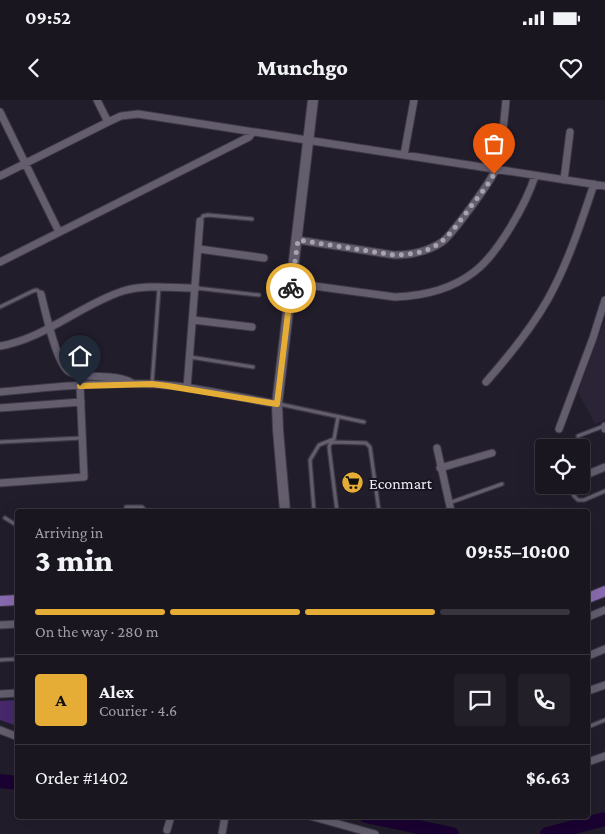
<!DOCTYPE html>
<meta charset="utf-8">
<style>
body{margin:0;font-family:"Crimson Pro",serif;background:#231f29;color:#f1f3f6;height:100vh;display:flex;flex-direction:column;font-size:19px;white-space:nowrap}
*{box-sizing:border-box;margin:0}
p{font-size:16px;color:#9f9fa5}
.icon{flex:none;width:28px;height:28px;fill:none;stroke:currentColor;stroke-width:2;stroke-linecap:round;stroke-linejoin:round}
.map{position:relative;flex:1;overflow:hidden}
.side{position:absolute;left:15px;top:409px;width:575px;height:310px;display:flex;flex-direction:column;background:#1a1620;border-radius:5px;box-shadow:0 5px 20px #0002,0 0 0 1px #38353e}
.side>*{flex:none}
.fabs{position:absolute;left:535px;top:339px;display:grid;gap:10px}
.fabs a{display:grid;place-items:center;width:55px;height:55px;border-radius:5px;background:#1a1620;box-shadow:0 5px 20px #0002,0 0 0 1px #38353e;font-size:25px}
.pin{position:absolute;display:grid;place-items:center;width:42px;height:42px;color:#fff;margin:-51px -21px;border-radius:50% 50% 50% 0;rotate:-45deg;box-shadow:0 0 5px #0007}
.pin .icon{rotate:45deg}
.courier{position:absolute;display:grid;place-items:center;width:50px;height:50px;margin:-25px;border:4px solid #e5ad35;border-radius:50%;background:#fff;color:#222;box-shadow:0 1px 6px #0007}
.head em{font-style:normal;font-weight:800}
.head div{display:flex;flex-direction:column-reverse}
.head{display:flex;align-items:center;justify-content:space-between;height:85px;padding:0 20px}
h1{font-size:32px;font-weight:800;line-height:38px}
.bar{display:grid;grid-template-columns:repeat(4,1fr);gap:8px 5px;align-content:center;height:60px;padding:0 20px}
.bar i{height:6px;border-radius:4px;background:#38353e}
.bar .on{background:#e5ad35}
.bar p{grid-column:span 4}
.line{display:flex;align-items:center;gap:12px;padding:0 20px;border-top:1px solid #38353e}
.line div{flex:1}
.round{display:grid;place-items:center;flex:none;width:52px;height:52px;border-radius:5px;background:#231f29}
.status{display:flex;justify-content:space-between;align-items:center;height:35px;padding:0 25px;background:#1a1620;direction:ltr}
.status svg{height:14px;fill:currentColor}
header{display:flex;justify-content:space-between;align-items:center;height:65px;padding:0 20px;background:#1a1620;font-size:22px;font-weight:800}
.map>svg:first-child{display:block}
</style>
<div class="status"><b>09:52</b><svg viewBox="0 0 49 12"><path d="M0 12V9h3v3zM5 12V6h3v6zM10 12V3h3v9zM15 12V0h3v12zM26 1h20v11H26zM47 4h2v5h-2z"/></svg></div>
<header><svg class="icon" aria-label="back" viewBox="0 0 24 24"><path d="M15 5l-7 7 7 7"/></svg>Munchgo<svg class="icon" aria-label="heart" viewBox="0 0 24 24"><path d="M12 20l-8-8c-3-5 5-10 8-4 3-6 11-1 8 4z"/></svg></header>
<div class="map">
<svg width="605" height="734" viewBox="0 0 605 734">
<rect width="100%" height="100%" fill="#221d2b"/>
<!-- built -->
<path fill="#2b2437" d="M 605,220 L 605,320 L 595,324 L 578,292 Z"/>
<!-- green -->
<path fill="#47296c" d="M 17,600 L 17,626 L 0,620 L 0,601 Z"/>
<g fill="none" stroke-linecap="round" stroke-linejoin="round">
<!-- river -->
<path stroke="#1a0232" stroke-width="14" d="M 0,681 L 18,683
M 366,716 L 452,734
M 547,734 L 605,719"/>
<defs>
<path id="lane" d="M 201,120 L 203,116 L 208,115 L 252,119
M 196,188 L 259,195
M 0,207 L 33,191 L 37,190 L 41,194
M 190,257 L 253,267
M 152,284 L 159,188
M 279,304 L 364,322
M 578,336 L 604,326
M 334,339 L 338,317
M 0,342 L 82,338
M 570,388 L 574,396 L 578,400 L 584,400 L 605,391
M 449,403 L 502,384
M 126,407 L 142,407 L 146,411
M 314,411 L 310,360 L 319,345 L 334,339
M 337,411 L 329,347 L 330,344 L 333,342 L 366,343 L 370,347 L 379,411
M 5,418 L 18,426
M 0,560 L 18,559
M 588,627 L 605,620"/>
<path id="street" d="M 97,0 L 108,22
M 0,12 L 59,132
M 404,55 L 414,0
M 0,76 L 108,22 L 121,16 L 138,14 L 605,86
M 564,80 L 570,32
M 298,140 L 394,155 C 411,155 427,152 442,142 C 451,136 493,79 496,68 C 502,46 504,23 506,0
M 199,149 L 264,158
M 0,162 L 249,37 L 252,33
M 292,183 L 395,197 C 422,196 452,189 474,172 C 498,154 526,104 535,76
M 41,194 C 45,210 56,262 68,271 C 73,275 83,276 90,276 C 104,277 120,276 132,283
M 193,220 L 252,227
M 0,246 C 44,239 82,204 123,191 C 146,184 172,188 196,188
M 486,282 C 509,256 531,229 548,199 C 568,163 581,123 594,84
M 187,288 L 200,121
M 0,292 C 50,287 103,282 153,284 C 194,286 236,297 277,304
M 0,308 L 81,302
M 605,326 L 605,329
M 559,329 L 593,238 L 605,200
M 437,348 L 451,411
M 440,368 L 492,353
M 581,377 L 605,367
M 0,383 L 84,377 L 80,286
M 570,385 L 570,388
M 588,517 L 605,510
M 0,525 L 18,524
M 588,556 L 605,549
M 588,591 L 605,585
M 0,594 L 18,593
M 0,630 L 18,637
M 588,662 L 605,656
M 310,716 L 375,734
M 167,730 L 171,716
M 222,734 L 225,716"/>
<path id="secondary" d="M 285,411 L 278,330 L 277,304 L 313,0"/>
<path id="primary" d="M 588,498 L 605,491
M 0,501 L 18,500"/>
</defs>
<!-- lane casing -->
<use href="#lane" stroke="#3e3945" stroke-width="5.5"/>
<!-- street casing -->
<use href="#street" stroke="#3e3945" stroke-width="9"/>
<!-- secondary casing -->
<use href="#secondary" stroke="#3e3945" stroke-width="12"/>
<!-- primary casing -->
<use href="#primary" stroke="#3e3945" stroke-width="12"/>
<!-- lane -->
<use href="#lane" stroke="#635d6d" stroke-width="3"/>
<!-- street -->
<use href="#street" stroke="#635d6d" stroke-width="7"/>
<!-- secondary -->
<use href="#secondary" stroke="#635d6d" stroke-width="10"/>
<!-- primary -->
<use href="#primary" stroke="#886bb0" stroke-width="10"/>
</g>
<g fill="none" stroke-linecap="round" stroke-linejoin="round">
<!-- done -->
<path stroke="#a7a4ae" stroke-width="5" stroke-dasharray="0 9" d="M 291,188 L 298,140 L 394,155 C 437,154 445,141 469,109 C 477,98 487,87 494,74"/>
<!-- route -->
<path stroke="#e5ad35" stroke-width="6" d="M 80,286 L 152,284 L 168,286 L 277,304 L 291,188"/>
</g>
<!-- icons -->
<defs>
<symbol id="supermarket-disc" viewBox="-11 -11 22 22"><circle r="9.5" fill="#e5ad35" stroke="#191421"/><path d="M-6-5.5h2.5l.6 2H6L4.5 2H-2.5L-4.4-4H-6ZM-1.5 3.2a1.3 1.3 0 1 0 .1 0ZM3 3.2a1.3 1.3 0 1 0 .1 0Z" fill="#111"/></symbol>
</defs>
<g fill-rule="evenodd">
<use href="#supermarket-disc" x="340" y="370" width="25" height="25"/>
</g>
<g text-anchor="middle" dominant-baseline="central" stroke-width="4" stroke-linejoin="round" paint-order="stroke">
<!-- poi labels -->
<g font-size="16" fill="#efecf5" stroke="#191421" text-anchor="start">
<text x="369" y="383">Econmart</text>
</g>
</g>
</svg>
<div class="fabs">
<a><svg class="icon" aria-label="locate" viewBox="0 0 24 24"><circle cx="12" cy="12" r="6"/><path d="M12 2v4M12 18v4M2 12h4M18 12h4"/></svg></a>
</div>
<div class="pin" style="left:494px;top:74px;background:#ea580c"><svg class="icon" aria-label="bag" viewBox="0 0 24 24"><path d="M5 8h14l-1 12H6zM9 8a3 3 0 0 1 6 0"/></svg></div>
<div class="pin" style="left:80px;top:286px;background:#1f2937"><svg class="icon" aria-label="home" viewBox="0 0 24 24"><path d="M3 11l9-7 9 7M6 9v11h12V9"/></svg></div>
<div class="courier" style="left:291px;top:188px"><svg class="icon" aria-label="bike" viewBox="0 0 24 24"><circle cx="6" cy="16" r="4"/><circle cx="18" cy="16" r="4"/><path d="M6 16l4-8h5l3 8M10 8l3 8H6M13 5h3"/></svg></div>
<section class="side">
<div class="head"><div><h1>3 min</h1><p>Arriving in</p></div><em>09:55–10:00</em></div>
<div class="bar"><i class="on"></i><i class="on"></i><i class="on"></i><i></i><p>On the way · 280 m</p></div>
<div class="line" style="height:90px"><b class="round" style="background:#e5ad35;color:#111">A</b><div><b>Alex</b><p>Courier · 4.6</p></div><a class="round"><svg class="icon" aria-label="chat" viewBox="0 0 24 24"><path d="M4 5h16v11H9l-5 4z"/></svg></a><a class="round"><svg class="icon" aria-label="phone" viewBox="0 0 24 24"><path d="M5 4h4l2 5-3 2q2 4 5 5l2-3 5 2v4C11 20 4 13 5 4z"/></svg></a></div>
<div class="line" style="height:65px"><div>Order #1402</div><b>$6.63</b></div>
</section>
</div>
